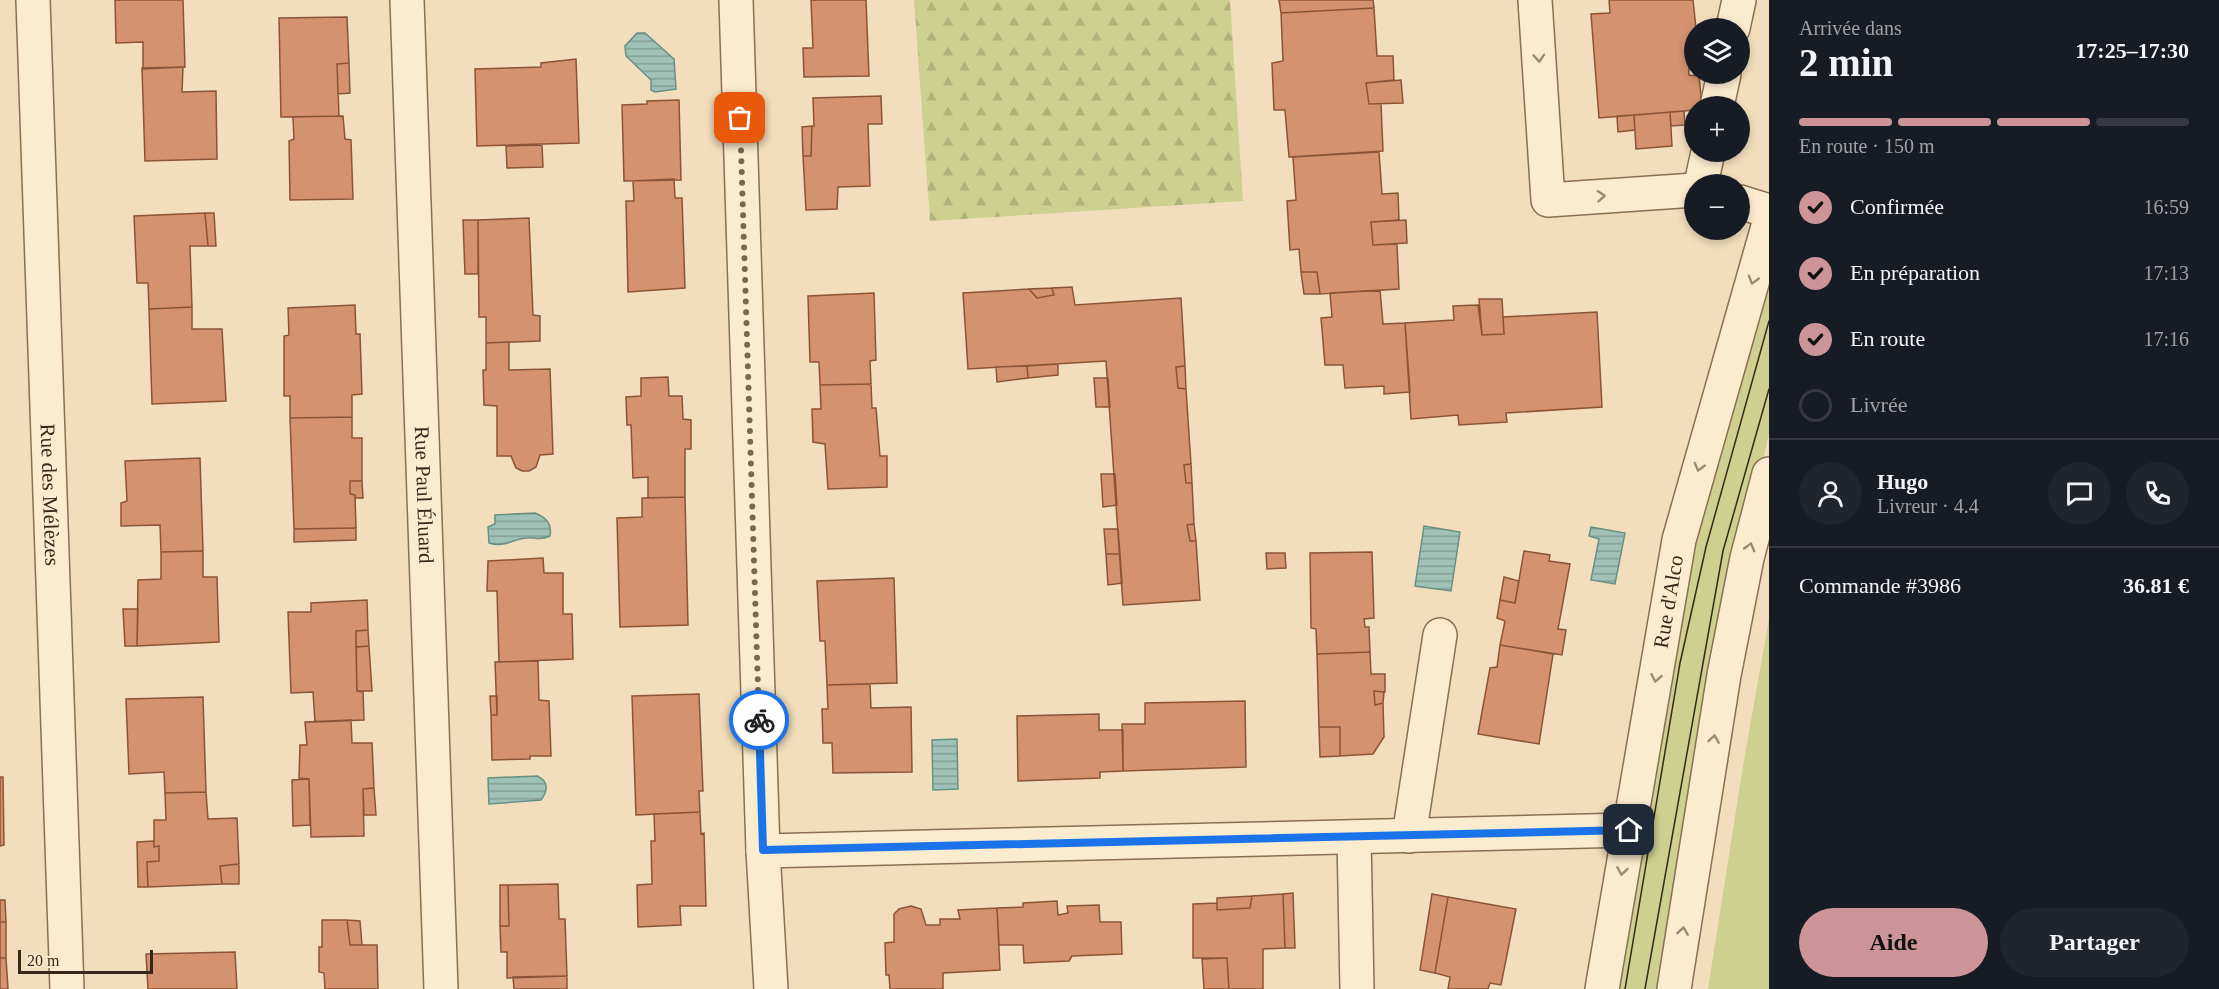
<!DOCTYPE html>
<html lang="fr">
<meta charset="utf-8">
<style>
body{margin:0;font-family:Georgia,serif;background:#20242c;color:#f1f3f6;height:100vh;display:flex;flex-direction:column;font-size:22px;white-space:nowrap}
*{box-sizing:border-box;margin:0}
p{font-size:20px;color:#9ea1a6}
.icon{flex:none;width:33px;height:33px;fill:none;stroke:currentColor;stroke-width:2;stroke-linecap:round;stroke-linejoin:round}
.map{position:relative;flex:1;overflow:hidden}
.panel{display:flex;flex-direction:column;background:#171b24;width:450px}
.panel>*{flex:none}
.fabs{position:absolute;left:1684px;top:18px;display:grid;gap:12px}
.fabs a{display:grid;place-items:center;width:66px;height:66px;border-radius:50%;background:#171b24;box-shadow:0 3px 9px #0003;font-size:30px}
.scale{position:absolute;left:18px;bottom:15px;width:135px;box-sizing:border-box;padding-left:6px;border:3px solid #38271a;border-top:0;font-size:16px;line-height:21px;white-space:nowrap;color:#38271a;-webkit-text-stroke:4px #f9e9cc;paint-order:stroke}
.pin{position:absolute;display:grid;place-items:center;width:51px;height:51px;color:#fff;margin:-26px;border-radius:12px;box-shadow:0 3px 9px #0006}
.courier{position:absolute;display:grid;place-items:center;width:60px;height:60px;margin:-30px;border:4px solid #1a73e8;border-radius:50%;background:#fff;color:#222;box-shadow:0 2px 8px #0007}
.overview em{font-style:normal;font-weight:700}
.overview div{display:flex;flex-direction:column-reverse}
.overview{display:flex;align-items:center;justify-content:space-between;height:102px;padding:0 30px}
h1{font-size:39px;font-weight:700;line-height:45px}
.bar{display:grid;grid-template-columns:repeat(4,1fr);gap:9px 6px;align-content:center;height:72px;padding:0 30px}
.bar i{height:8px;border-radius:4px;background:#363941}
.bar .selected{background:#cc9398}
.bar p{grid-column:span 4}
.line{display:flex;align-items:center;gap:15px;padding:0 30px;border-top:2px solid #363941}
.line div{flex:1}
.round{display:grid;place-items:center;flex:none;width:63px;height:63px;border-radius:32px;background:#20242c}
ol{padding:0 30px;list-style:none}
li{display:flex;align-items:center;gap:18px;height:66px}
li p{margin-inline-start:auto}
li .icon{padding:6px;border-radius:50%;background:#cc9398;color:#111;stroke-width:4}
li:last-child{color:#9ea1a6}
li i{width:33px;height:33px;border:3px solid #363941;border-radius:50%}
.button{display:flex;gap:12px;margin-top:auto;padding:12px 30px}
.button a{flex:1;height:69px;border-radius:36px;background:#cc9398;color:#111;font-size:24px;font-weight:700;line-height:69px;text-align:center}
.button a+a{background:#20242c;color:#f1f3f6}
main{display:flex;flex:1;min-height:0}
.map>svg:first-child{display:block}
</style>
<main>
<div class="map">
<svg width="1769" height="989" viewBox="0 0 1769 989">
<defs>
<pattern id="forest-firs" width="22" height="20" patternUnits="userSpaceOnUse" patternTransform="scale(1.5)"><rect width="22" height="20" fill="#cdd08f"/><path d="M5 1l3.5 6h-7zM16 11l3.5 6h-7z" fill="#b1b37b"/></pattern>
<pattern id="water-rules" width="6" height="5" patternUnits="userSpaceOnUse" patternTransform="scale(1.5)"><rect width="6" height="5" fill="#a0c2b6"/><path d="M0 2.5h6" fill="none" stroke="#839e93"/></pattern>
</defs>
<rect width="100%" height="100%" fill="#f2debc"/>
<!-- green -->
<path fill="#cdd08f" d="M 1769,263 L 1769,434 L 1715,659 L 1658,989 L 1614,989 L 1679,592 Z
M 1769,619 L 1769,989 L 1708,989 L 1743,766 Z"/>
<!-- forest -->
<path fill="url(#forest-firs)" d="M 914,0 L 1230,0 L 1243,201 L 930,221 Z"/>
<!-- water -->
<path fill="url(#water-rules)" stroke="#679084" stroke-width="1.5" d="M 637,33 L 645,33 L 674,59 L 676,89 L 655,92 L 651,90 L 651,80 L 626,56 L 625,46 Z
M 535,513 C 547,518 552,524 550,536 C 539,541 537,537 527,538 C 512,539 504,548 489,543 L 488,527 L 495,524 L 495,515 Z
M 1424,526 L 1460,532 L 1451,591 L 1415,586 Z
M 1591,527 L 1625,533 L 1615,584 L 1591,580 L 1599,539 L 1589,536 Z
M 957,739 L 958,789 L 933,790 L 932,740 Z
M 537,776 C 549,781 548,791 541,800 L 489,804 L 488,778 Z"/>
<!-- building -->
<path fill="#d4926e" stroke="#8c5437" stroke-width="1.5" d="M 115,0 L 183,0 L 185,67 L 143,69 L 143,42 L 116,43 Z
M 811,0 L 866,0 L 869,76 L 804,77 L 803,48 L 813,48 Z
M 1279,0 L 1373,0 L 1374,8 L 1281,13 Z
M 1609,0 L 1693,0 L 1696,28 L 1695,42 L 1688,43 L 1689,75 L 1699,76 L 1702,106 L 1695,106 L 1695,110 L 1684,111 L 1599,118 L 1591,14 L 1610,13 Z
M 1374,8 L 1377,56 L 1393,56 L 1394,80 L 1366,83 L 1369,104 L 1381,104 L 1383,151 L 1289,157 L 1285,110 L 1274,110 L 1272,63 L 1283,61 L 1281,13 Z
M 347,17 L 349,63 L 337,64 L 339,116 L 281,117 L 279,18 Z
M 576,59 L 579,143 L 477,146 L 475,69 L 541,67 L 541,63 Z
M 349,63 L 350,93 L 338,94 L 337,64 Z
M 183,67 L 182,92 L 216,91 L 217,159 L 145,161 L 142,68 Z
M 1401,80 L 1403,103 L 1369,104 L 1366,83 Z
M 881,96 L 882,124 L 868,124 L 870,186 L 838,187 L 837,209 L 806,210 L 803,156 L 811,156 L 812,126 L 814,126 L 813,98 Z
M 679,100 L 681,180 L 624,181 L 622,105 L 647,104 L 647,101 Z
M 1684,111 L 1685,125 L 1671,126 L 1670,112 Z
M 1670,112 L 1672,146 L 1636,149 L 1634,115 Z
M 1634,115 L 1635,130 L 1618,132 L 1617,116 Z
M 343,116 L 345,139 L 351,140 L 353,199 L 290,200 L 289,141 L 294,139 L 293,117 Z
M 812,126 L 811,156 L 803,156 L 802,127 Z
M 542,145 L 543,167 L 507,168 L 506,146 Z
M 1379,152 L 1382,194 L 1398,193 L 1399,220 L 1371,222 L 1373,245 L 1397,244 L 1399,289 L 1320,294 L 1317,272 L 1301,272 L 1299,249 L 1290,250 L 1287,201 L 1296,200 L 1293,157 Z
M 674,179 L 675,198 L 682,198 L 685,288 L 628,292 L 626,201 L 634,201 L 633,181 Z
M 205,213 L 214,213 L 216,246 L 208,246 Z
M 205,213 L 208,246 L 190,246 L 192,307 L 149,309 L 148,283 L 137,283 L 134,216 Z
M 529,218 L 533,315 L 540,316 L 540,341 L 486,343 L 486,317 L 479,317 L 478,220 Z
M 463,220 L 478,220 L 478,274 L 465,274 Z
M 1406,220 L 1407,243 L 1373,245 L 1371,222 Z
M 1301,272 L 1317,272 L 1320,294 L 1304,294 Z
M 1072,287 L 1075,305 L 1181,298 L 1185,366 L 1176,367 L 1178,388 L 1186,389 L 1191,464 L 1184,465 L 1186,483 L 1192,483 L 1194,524 L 1187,525 L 1190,541 L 1196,541 L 1200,600 L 1123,605 L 1106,361 L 968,369 L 963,293 L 1029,289 L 1037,298 L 1054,295 L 1052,288 Z
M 1052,288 L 1054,295 L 1037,298 L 1029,289 Z
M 1380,290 L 1383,324 L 1405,323 L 1410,392 L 1384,394 L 1384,386 L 1345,388 L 1343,365 L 1325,365 L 1321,318 L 1332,317 L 1330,293 Z
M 874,293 L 876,360 L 870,361 L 871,384 L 820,385 L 819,362 L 810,362 L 808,296 Z
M 1479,299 L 1502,299 L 1504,334 L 1482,335 Z
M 355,305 L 356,334 L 360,334 L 362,394 L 352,395 L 352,417 L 290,418 L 290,396 L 284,396 L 284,336 L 289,335 L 288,308 Z
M 1478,305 L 1482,335 L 1504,334 L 1503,317 L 1597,312 L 1602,407 L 1506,413 L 1507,422 L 1459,425 L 1458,415 L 1411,419 L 1405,323 L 1454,320 L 1453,306 Z
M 192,307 L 192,329 L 222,329 L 226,401 L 152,404 L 149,309 Z
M 509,342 L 509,370 L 550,369 L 553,454 L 540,455 L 536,467 L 529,471 L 522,471 L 516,468 L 511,456 L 497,456 L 497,406 L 484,405 L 483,370 L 486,370 L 486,343 Z
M 1058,364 L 1058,375 L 1028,378 L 1027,366 Z
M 1027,366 L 1028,378 L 997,382 L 996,367 Z
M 1185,366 L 1186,389 L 1178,388 L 1176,367 Z
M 668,377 L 669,396 L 682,396 L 683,419 L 691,420 L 691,449 L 685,449 L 685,497 L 648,498 L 648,477 L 633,478 L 631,425 L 627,425 L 626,397 L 641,396 L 641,378 Z
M 1094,378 L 1108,378 L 1110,407 L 1096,407 Z
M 871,384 L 872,408 L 876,408 L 880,456 L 887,456 L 887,487 L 828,489 L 825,444 L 813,442 L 812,409 L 821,409 L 820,385 Z
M 352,417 L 352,438 L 362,438 L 362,481 L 350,481 L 350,494 L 355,495 L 356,528 L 294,529 L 290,418 Z
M 200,458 L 203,551 L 161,552 L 160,525 L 121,526 L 121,503 L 127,501 L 125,461 Z
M 1191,464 L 1192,483 L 1186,483 L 1184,465 Z
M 1101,474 L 1115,474 L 1117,505 L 1103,507 Z
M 350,481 L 362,481 L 363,498 L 355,498 L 355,495 L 350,494 Z
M 685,497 L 688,625 L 620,627 L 617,518 L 642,517 L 642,498 Z
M 1194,524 L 1196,541 L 1190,541 L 1187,525 Z
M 356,528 L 356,540 L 294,542 L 294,529 Z
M 1104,529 L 1118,529 L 1120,554 L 1106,554 Z
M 203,551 L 203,577 L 217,577 L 219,642 L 137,646 L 138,580 L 161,579 L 161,552 Z
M 1524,551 L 1550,555 L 1549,561 L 1570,564 L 1558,629 L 1566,630 L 1562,655 L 1500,645 L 1505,621 L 1497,618 L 1500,600 L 1515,603 Z
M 1372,552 L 1374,618 L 1364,619 L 1365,627 L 1369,627 L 1370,652 L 1317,654 L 1316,629 L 1311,628 L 1310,553 Z
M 1266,553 L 1285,553 L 1286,568 L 1267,569 Z
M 1106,554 L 1120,554 L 1122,583 L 1108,585 Z
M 543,558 L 544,573 L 563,573 L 563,614 L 572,614 L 573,659 L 499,662 L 497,591 L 487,591 L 488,561 Z
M 1504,577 L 1519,581 L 1515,603 L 1500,600 Z
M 894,578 L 897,683 L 827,685 L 825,641 L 820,641 L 817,581 Z
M 367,600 L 368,630 L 356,631 L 357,691 L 363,692 L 364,720 L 315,722 L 313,692 L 291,693 L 288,612 L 311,612 L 311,603 Z
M 123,609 L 138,609 L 137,646 L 125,646 Z
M 368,630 L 369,646 L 356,647 L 356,631 Z
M 1500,645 L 1553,654 L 1539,744 L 1478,734 L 1490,668 L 1497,667 Z
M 369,646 L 372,691 L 357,691 L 356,647 Z
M 1370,652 L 1371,674 L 1385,674 L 1385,692 L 1374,691 L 1375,705 L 1383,703 L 1384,737 L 1373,754 L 1340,756 L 1340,727 L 1319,727 L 1317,654 Z
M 538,661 L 539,700 L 549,701 L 551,756 L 530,756 L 530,759 L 492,760 L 491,715 L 497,715 L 495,662 Z
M 870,684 L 871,708 L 911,707 L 912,772 L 833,773 L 832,743 L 823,743 L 822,709 L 828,709 L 827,685 Z
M 1374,691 L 1384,692 L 1383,703 L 1375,705 Z
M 699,694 L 703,791 L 699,791 L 700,812 L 636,815 L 632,696 Z
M 490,696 L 497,696 L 497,715 L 491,715 Z
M 203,697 L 206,792 L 165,793 L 164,772 L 129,774 L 126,699 Z
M 1245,701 L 1246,767 L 1123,771 L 1122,724 L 1145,724 L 1145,703 Z
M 1099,714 L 1099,730 L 1123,730 L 1123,771 L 1100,772 L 1100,778 L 1018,781 L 1017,716 Z
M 351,720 L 352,743 L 372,743 L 374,788 L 363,789 L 364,836 L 311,837 L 309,779 L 299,778 L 300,745 L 307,745 L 305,722 Z
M 1319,727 L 1340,727 L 1340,756 L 1320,757 Z
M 0,777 L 3,777 L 4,845 L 0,846 Z
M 309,779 L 310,825 L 293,826 L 292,780 Z
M 374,788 L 376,815 L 364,815 L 363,789 Z
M 206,792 L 208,819 L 237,818 L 239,864 L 220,866 L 222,884 L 148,887 L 147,862 L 159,861 L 159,846 L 154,847 L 154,820 L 166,820 L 165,793 Z
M 700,812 L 701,834 L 704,833 L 706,906 L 680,906 L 681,925 L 638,927 L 637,885 L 652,884 L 651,841 L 655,841 L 654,814 Z
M 154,841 L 154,847 L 159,846 L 159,861 L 147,862 L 148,887 L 138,887 L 137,842 Z
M 239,864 L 239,884 L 222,884 L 220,866 Z
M 558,884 L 559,919 L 565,919 L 567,976 L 507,978 L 507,952 L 501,952 L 500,926 L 509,926 L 508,885 Z
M 500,885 L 508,885 L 509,926 L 500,926 Z
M 1293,893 L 1295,948 L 1285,948 L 1283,894 Z
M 1283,894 L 1285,948 L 1263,949 L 1263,989 L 1229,989 L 1227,958 L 1193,958 L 1193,904 L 1217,903 L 1217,910 L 1250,908 L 1252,896 Z
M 1432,894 L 1448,897 L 1435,973 L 1420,970 Z
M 1252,896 L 1250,908 L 1217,910 L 1217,898 Z
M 1448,897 L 1516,909 L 1501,985 L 1490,983 L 1488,989 L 1448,989 L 1450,977 L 1435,973 Z
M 0,900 L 5,900 L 6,922 L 0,922 Z
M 1057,901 L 1058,915 L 1068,913 L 1067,906 L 1099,905 L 1100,922 L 1121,922 L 1122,954 L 1072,956 L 1069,961 L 1024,963 L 1023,945 L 999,945 L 997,908 L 1023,907 L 1023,903 Z
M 911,906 L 921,909 L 926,925 L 940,925 L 940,919 L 960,919 L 958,910 L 997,908 L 1000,970 L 943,973 L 943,989 L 890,989 L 889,975 L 886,975 L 885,943 L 894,942 L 894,914 L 899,909 Z
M 322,920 L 347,920 L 350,945 L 377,945 L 378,989 L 325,989 L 324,973 L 319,972 L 319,947 L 322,947 Z
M 347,920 L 360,921 L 362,945 L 350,945 Z
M 0,922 L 6,922 L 6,958 L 0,958 Z
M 235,952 L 237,989 L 148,989 L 146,954 Z
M 0,958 L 6,958 L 8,989 L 0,989 Z
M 1227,958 L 1229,989 L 1204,989 L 1202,959 Z
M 567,976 L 567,989 L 514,989 L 513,977 Z"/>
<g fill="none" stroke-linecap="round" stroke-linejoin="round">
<defs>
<g id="minor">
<path id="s1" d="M 33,0 L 67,989"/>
<path id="s2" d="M 407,0 L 441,989"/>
<path d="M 736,0 L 763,851 L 771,989"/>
<path d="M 1535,0 L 1548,200 L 1695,190"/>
<path d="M 1733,28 L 1739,0"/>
<path d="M 1717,106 L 1724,74"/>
<path d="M 1701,184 L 1708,152"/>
<path d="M 1740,202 L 1769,211"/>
<path d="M 1409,836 L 1440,635"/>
<path d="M 1354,837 L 1357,989"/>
<path d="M 763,851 L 1629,830"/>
<path id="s3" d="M 1602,989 L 1679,540 L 1769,223"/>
<path d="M 1674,989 L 1724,675 L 1747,558 L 1769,474"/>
</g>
</defs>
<!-- minor casing -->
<use href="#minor" stroke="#8b6e54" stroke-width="36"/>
<!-- minor -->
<use href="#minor" stroke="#fceccf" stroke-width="33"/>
<!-- tram -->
<path stroke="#38271a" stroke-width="1.5" d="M 1625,989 L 1680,663 L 1706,547 L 1769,321
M 1645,989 L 1723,551 L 1769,389"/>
</g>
<!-- one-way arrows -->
<defs><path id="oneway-chevron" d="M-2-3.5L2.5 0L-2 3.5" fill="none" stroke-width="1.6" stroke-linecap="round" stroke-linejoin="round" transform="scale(1.5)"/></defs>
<g stroke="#9a8a74">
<use href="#oneway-chevron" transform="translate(1539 58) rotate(86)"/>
<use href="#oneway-chevron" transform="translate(1601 196) rotate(-4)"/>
<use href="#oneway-chevron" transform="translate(1753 280) rotate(106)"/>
<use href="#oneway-chevron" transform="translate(1699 467) rotate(105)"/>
<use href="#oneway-chevron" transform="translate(1750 547) rotate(-75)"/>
<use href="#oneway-chevron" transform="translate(1656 678) rotate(100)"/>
<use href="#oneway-chevron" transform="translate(1714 739) rotate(-81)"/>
<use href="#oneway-chevron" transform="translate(1622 871) rotate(99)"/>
<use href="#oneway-chevron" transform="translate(1683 931) rotate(-81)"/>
</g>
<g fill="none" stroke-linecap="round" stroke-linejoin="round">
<!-- done -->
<path stroke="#796753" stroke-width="6" stroke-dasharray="0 10.8" d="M 740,118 L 759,720"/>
<!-- route -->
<path stroke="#1a73e8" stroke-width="8" d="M 759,720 L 763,850 L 1629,830"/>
</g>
<g text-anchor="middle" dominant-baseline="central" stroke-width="4.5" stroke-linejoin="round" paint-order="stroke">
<!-- street labels -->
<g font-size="21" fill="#38271a" stroke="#f9e9cc">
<text stroke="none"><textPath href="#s1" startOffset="495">Rue des Mélèzes</textPath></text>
<text stroke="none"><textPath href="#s2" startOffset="495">Rue Paul Éluard</textPath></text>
<text stroke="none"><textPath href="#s3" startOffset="393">Rue d'Alco</textPath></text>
</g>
</g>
</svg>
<div class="fabs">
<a><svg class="icon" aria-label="layers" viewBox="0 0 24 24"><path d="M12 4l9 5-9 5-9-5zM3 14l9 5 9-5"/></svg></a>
<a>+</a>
<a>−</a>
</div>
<div class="scale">20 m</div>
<div class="pin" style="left:740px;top:118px;background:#ea580c"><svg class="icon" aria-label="bag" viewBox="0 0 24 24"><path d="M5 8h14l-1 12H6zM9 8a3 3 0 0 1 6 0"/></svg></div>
<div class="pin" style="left:1629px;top:830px;background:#1f2937"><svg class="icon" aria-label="home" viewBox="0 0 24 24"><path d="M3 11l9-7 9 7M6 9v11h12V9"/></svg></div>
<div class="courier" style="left:759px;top:720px"><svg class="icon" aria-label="bike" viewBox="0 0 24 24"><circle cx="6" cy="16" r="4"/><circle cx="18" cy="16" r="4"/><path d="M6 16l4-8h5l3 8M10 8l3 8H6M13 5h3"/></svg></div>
</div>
<section class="panel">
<div class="overview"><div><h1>2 min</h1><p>Arrivée dans</p></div><em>17:25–17:30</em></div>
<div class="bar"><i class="selected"></i><i class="selected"></i><i class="selected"></i><i></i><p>En route · 150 m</p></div>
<ol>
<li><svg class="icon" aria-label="check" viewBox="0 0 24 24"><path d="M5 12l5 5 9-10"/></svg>Confirmée<p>16:59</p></li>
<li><svg class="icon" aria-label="check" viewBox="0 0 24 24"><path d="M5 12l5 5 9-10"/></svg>En préparation<p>17:13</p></li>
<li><svg class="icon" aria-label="check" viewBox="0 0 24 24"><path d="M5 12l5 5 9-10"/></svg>En route<p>17:16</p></li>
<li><i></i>Livrée</li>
</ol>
<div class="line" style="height:108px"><a class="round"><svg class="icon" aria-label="person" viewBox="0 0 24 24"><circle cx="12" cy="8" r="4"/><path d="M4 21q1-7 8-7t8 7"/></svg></a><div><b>Hugo</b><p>Livreur · 4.4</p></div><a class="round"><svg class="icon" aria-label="chat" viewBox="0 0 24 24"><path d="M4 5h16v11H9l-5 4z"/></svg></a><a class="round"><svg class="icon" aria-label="phone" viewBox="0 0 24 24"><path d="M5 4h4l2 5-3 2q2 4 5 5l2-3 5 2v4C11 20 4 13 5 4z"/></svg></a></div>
<div class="line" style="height:78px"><div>Commande #3986</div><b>36.81 €</b></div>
<div class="button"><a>Aide</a><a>Partager</a></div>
</section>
</main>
